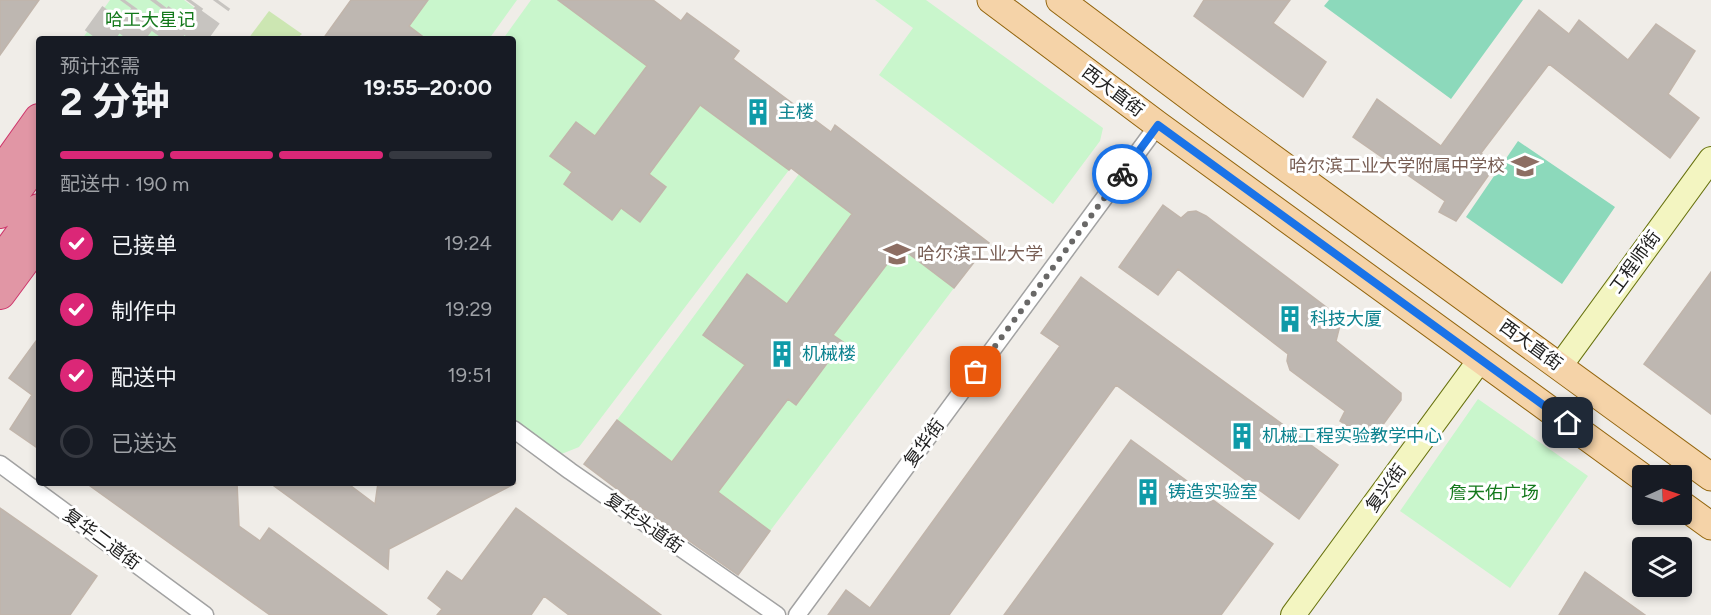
<!DOCTYPE html>
<html lang="zh">
<meta charset="utf-8">
<style>
body{margin:0;font-family:Figtree,"Noto Sans SC",sans-serif;background:#242831;color:#f1f3f6;height:100vh;display:flex;flex-direction:column;font-size:22px;white-space:nowrap}
*{box-sizing:border-box;margin:0}
p{font-size:20px;color:#9ea1a6}
.icon{flex:none;width:33px;height:33px;fill:none;stroke:currentColor;stroke-width:2;stroke-linecap:round;stroke-linejoin:round}
.map{position:relative;flex:1;overflow:hidden}
.sheet{position:absolute;left:36px;top:36px;width:480px;height:450px;display:flex;flex-direction:column;background:#171b24;border-radius:6px;box-shadow:0 3px 9px #0003}
.sheet>*{flex:none}
.needle{width:39px;rotate:87deg}
.tools{position:absolute;left:1632px;top:465px;display:grid;gap:12px}
.tools a{display:grid;place-items:center;width:60px;height:60px;border-radius:6px;background:#171b24;box-shadow:0 3px 9px #0003;font-size:30px}
.pin{position:absolute;display:grid;place-items:center;width:51px;height:51px;color:#fff;margin:-26px;border-radius:12px;box-shadow:0 3px 9px #0006}
.courier{position:absolute;display:grid;place-items:center;width:60px;height:60px;margin:-30px;border:4px solid #1a73e8;border-radius:50%;background:#fff;color:#222;box-shadow:0 2px 8px #0007}
.summary em{font-style:normal;font-weight:700}
.summary div{display:flex;flex-direction:column-reverse}
.summary{display:flex;align-items:center;justify-content:space-between;height:102px;padding:0 24px}
h1{font-size:39px;font-weight:700;line-height:45px}
.bar{display:grid;grid-template-columns:repeat(4,1fr);gap:9px 6px;align-content:center;height:72px;padding:0 24px}
.bar i{height:8px;border-radius:4px;background:#363941}
.bar .current{background:#db2777}
.bar p{grid-column:span 4}
ol{padding:0 24px;list-style:none}
li{display:flex;align-items:center;gap:18px;height:66px}
li p{margin-inline-start:auto}
li .icon{padding:6px;border-radius:50%;background:#db2777;color:#fff;stroke-width:4}
li:last-child{color:#9ea1a6}
li i{width:33px;height:33px;border:3px solid #363941;border-radius:50%}
.map>svg:first-child{display:block}
</style>
<div class="map">
<svg width="1711" height="615" viewBox="0 0 1711 615">
<rect width="100%" height="100%" fill="#f0ede8"/>
<!-- grass -->
<path fill="#cce6b2" d="M 269,11 L 302,34 L 296,39 L 248,39 Z"/>
<!-- park -->
<path fill="#c9f6cc" d="M 110,0 L 184,0 L 218,25 L 207,39 L 82,39 Z
M 428,0 L 517,0 L 489,39 L 426,39 L 409,26 Z
M 531,0 L 558,0 L 656,72 L 637,79 L 595,136 L 576,122 L 551,156 L 572,172 L 564,184 L 612,220 L 621,208 L 640,222 L 665,187 L 649,174 L 690,98 L 789,170 L 579,447 L 559,455 L 513,420 L 513,39 L 503,39 Z
M 875,0 L 926,0 L 1103,128 L 1100,141 L 1053,204 L 879,75 L 913,28 Z
M 799,174 L 852,214 L 787,304 L 747,275 L 704,335 L 745,365 L 672,462 L 617,420 Z
M 900,247 L 954,288 L 770,531 L 718,492 L 788,399 L 796,405 L 843,343 L 833,335 Z
M 1478,399 L 1588,476 L 1510,588 L 1400,511 Z"/>
<!-- pitch -->
<path fill="#8cd9bb" d="M 1329,0 L 1523,0 L 1451,99 L 1324,6 Z
M 1518,141 L 1615,207 L 1562,284 L 1466,217 Z"/>
<!-- building -->
<path fill="#beb7b1" stroke="#c1b5ab" stroke-width="1.5" d="M 0,0 L 39,0 L 0,55 Z
M 351,0 L 428,0 L 409,26 L 426,39 L 323,39 Z
M 558,0 L 653,0 L 681,21 L 687,13 L 739,51 L 733,59 L 831,132 L 835,125 L 989,243 L 954,288 L 900,247 L 833,335 L 843,342 L 796,405 L 788,399 L 718,492 L 770,531 L 738,575 L 642,508 L 584,464 L 617,420 L 672,462 L 745,365 L 703,335 L 747,274 L 787,304 L 852,214 L 791,168 L 789,170 L 700,105 L 649,174 L 666,187 L 640,222 L 621,208 L 612,220 L 564,184 L 572,172 L 550,156 L 576,122 L 595,136 L 647,66 Z
M 1204,0 L 1290,0 L 1273,23 L 1326,62 L 1303,97 L 1194,16 Z
M 1539,10 L 1569,34 L 1579,20 L 1628,60 L 1656,24 L 1695,51 L 1668,94 L 1699,118 L 1670,158 L 1549,64 L 1481,153 L 1495,166 L 1456,221 L 1439,212 L 1445,201 L 1353,137 L 1377,99 L 1441,146 Z
M 1163,205 L 1181,218 L 1188,212 L 1196,211 L 1206,216 L 1334,313 L 1340,325 L 1336,341 L 1401,393 L 1401,400 L 1371,441 L 1340,421 L 1345,411 L 1290,370 L 1287,361 L 1288,354 L 1178,269 L 1158,295 L 1119,267 Z
M 1711,272 L 1711,414 L 1644,364 Z
M 1081,277 L 1338,465 L 1299,519 L 1116,385 L 949,615 L 828,615 L 846,590 L 870,608 L 1060,346 L 1041,333 Z
M 39,337 L 39,449 L 10,429 L 32,395 L 9,378 Z
M 1131,440 L 1273,544 L 1221,615 L 1004,615 Z
M 86,483 L 237,483 L 239,526 L 260,541 L 269,528 L 387,615 L 270,615 Z
M 270,483 L 347,483 L 375,504 L 378,483 L 516,483 L 389,549 L 388,569 Z
M 0,508 L 97,576 L 70,615 L 0,615 Z
M 516,508 L 661,615 L 569,615 L 544,596 L 531,615 L 437,615 L 442,609 L 428,598 L 447,571 L 462,581 Z
M 1585,572 L 1645,615 L 1559,615 Z"/>
<g fill="none" stroke-linecap="round" stroke-linejoin="round">
<!-- highway-tunnel -->
<path stroke="#c7c4c0" stroke-width="30" stroke-dasharray="30 15" stroke-linecap="butt" d="M 97,39 L 125,0
M 127,39 L 156,0
M 163,39 L 191,0
M 190,39 L 218,0"/>
<defs>
<path id="street" d="M 513,429 L 570,471 L 777,615
M 0,464 L 205,615
M 797,615 L 1158,125"/>
<path id="secondary" d="M 1560,366 L 1711,159
M 1293,615 L 1480,360"/>
<path id="primary" d="M 991,0 L 1158,125 L 1642,477
M 1060,0 L 1219,119 L 1711,477
M 1682,505 L 1711,526"/>
<path id="highway" d="M 0,174 L 39,119
M 0,213 L 39,159
M 0,262 L 39,209
M 0,294 L 34,248"/>
</defs>
<!-- street casing -->
<use href="#street" stroke="#a2a2a2" stroke-width="19"/>
<!-- secondary casing -->
<use href="#secondary" stroke="#68720e" stroke-width="26"/>
<!-- primary casing -->
<use href="#primary" stroke="#92640c" stroke-width="29"/>
<!-- highway casing -->
<use href="#highway" stroke="#ce356b" stroke-width="32"/>
<!-- street -->
<use href="#street" stroke="#fff" stroke-width="16"/>
<!-- secondary -->
<use href="#secondary" stroke="#f3f5c1" stroke-width="24"/>
<!-- primary -->
<use href="#primary" stroke="#f5d3a8" stroke-width="27"/>
<!-- highway -->
<use href="#highway" stroke="#e196a5" stroke-width="30"/>
</g>
<g fill="none" stroke-linecap="round" stroke-linejoin="round">
<!-- done -->
<path stroke="#696867" stroke-width="6" stroke-dasharray="0 10.8" d="M 976,372 L 1122,174"/>
<!-- route -->
<path stroke="#1a73e8" stroke-width="8" d="M 1122,174 L 1158,125 L 1568,423"/>
</g>
<!-- icons -->
<defs>
<symbol id="building-bare" viewBox="-9 -9 18 18"><path d="M-4-6H4V6H1V3H-1V6H-4ZM-2.5-4.3h1.7v1.8h-1.7ZM.8-4.3h1.7v1.8H.8ZM-2.5-1h1.7V.8h-1.7ZM.8-1h1.7V.8H.8Z" fill="#0f9aa8" stroke="#fff" stroke-width="2.5" paint-order="stroke"/></symbol>
<symbol id="school-bare" viewBox="-9 -9 18 18"><path d="M0-5L7-2L0 1L-7-2ZM-4 1L0 2.5L4 1V4Q0 6-4 4Z" fill="#8d6e63" stroke="#fff" stroke-width="2.5" paint-order="stroke"/></symbol>
<symbol id="university-bare" viewBox="-9 -9 18 18"><path d="M0-5L7-2L0 1L-7-2ZM-4 1L0 2.5L4 1V4Q0 6-4 4Z" fill="#8d6e63" stroke="#fff" stroke-width="2.5" paint-order="stroke"/></symbol>
</defs>
<g fill-rule="evenodd">
<use href="#building-bare" x="739" y="93" width="38" height="38"/>
<use href="#school-bare" x="1506" y="147" width="38" height="38"/>
<use href="#university-bare" x="878" y="235" width="38" height="38"/>
<use href="#building-bare" x="1271" y="300" width="38" height="38"/>
<use href="#building-bare" x="763" y="335" width="38" height="38"/>
<use href="#building-bare" x="1223" y="417" width="38" height="38"/>
<use href="#building-bare" x="1129" y="473" width="38" height="38"/>
</g>
<g text-anchor="middle" dominant-baseline="central" stroke-width="6" stroke-linejoin="round" paint-order="stroke">
<!-- park labels -->
<g font-size="18" fill="#14791c" stroke="#fff">
<text x="150" y="20">哈工大星记</text>
<text x="1494" y="493">詹天佑广场</text>
</g>
<!-- street labels -->
<g font-size="18" fill="#212121" stroke="#fff">
<text transform="translate(1113 91) rotate(37)">西大直街</text>
<text transform="translate(1635 262) rotate(-54)">工程师街</text>
<text transform="translate(1531 345) rotate(36)">西大直街</text>
<text transform="translate(924 443) rotate(-54)">复华街</text>
<text transform="translate(1386 488) rotate(-54)">复兴街</text>
<text transform="translate(644 523) rotate(35)">复华头道街</text>
<text transform="translate(102 539) rotate(36)">复华二道街</text>
</g>
<!-- culture labels -->
<g font-size="18" fill="#0d838f" stroke="#fff" text-anchor="start">
<text x="778" y="112">主楼</text>
<text x="1310" y="319">科技大厦</text>
<text x="802" y="354">机械楼</text>
<text x="1262" y="436">机械工程实验教学中心</text>
<text x="1168" y="492">铸造实验室</text>
</g>
<!-- education labels -->
<g font-size="18" fill="#785e54" stroke="#fff" text-anchor="end">
<text x="1505" y="166">哈尔滨工业大学附属中学校</text>
<text x="917" y="254" text-anchor="start">哈尔滨工业大学</text>
</g>
</g>
</svg>
<div class="tools">
<a><svg class="needle" viewBox="-14 -14 28 28"><path d="M0-13l5 13h-10z" fill="#e53935"/><path d="M0 13l5-13h-10z" fill="#9ea1a6"/></svg></a>
<a><svg class="icon" aria-label="layers" viewBox="0 0 24 24"><path d="M12 4l9 5-9 5-9-5zM3 14l9 5 9-5"/></svg></a>
</div>
<div class="pin" style="left:976px;top:372px;background:#ea580c"><svg class="icon" aria-label="bag" viewBox="0 0 24 24"><path d="M5 8h14l-1 12H6zM9 8a3 3 0 0 1 6 0"/></svg></div>
<div class="pin" style="left:1568px;top:423px;background:#1f2937"><svg class="icon" aria-label="home" viewBox="0 0 24 24"><path d="M3 11l9-7 9 7M6 9v11h12V9"/></svg></div>
<div class="courier" style="left:1122px;top:174px"><svg class="icon" aria-label="bike" viewBox="0 0 24 24"><circle cx="6" cy="16" r="4"/><circle cx="18" cy="16" r="4"/><path d="M6 16l4-8h5l3 8M10 8l3 8H6M13 5h3"/></svg></div>
<section class="sheet">
<div class="summary"><div><h1>2 分钟</h1><p>预计还需</p></div><em>19:55–20:00</em></div>
<div class="bar"><i class="current"></i><i class="current"></i><i class="current"></i><i></i><p>配送中 · 190 m</p></div>
<ol>
<li><svg class="icon" aria-label="check" viewBox="0 0 24 24"><path d="M5 12l5 5 9-10"/></svg>已接单<p>19:24</p></li>
<li><svg class="icon" aria-label="check" viewBox="0 0 24 24"><path d="M5 12l5 5 9-10"/></svg>制作中<p>19:29</p></li>
<li><svg class="icon" aria-label="check" viewBox="0 0 24 24"><path d="M5 12l5 5 9-10"/></svg>配送中<p>19:51</p></li>
<li><i></i>已送达</li>
</ol>
</section>
</div>
